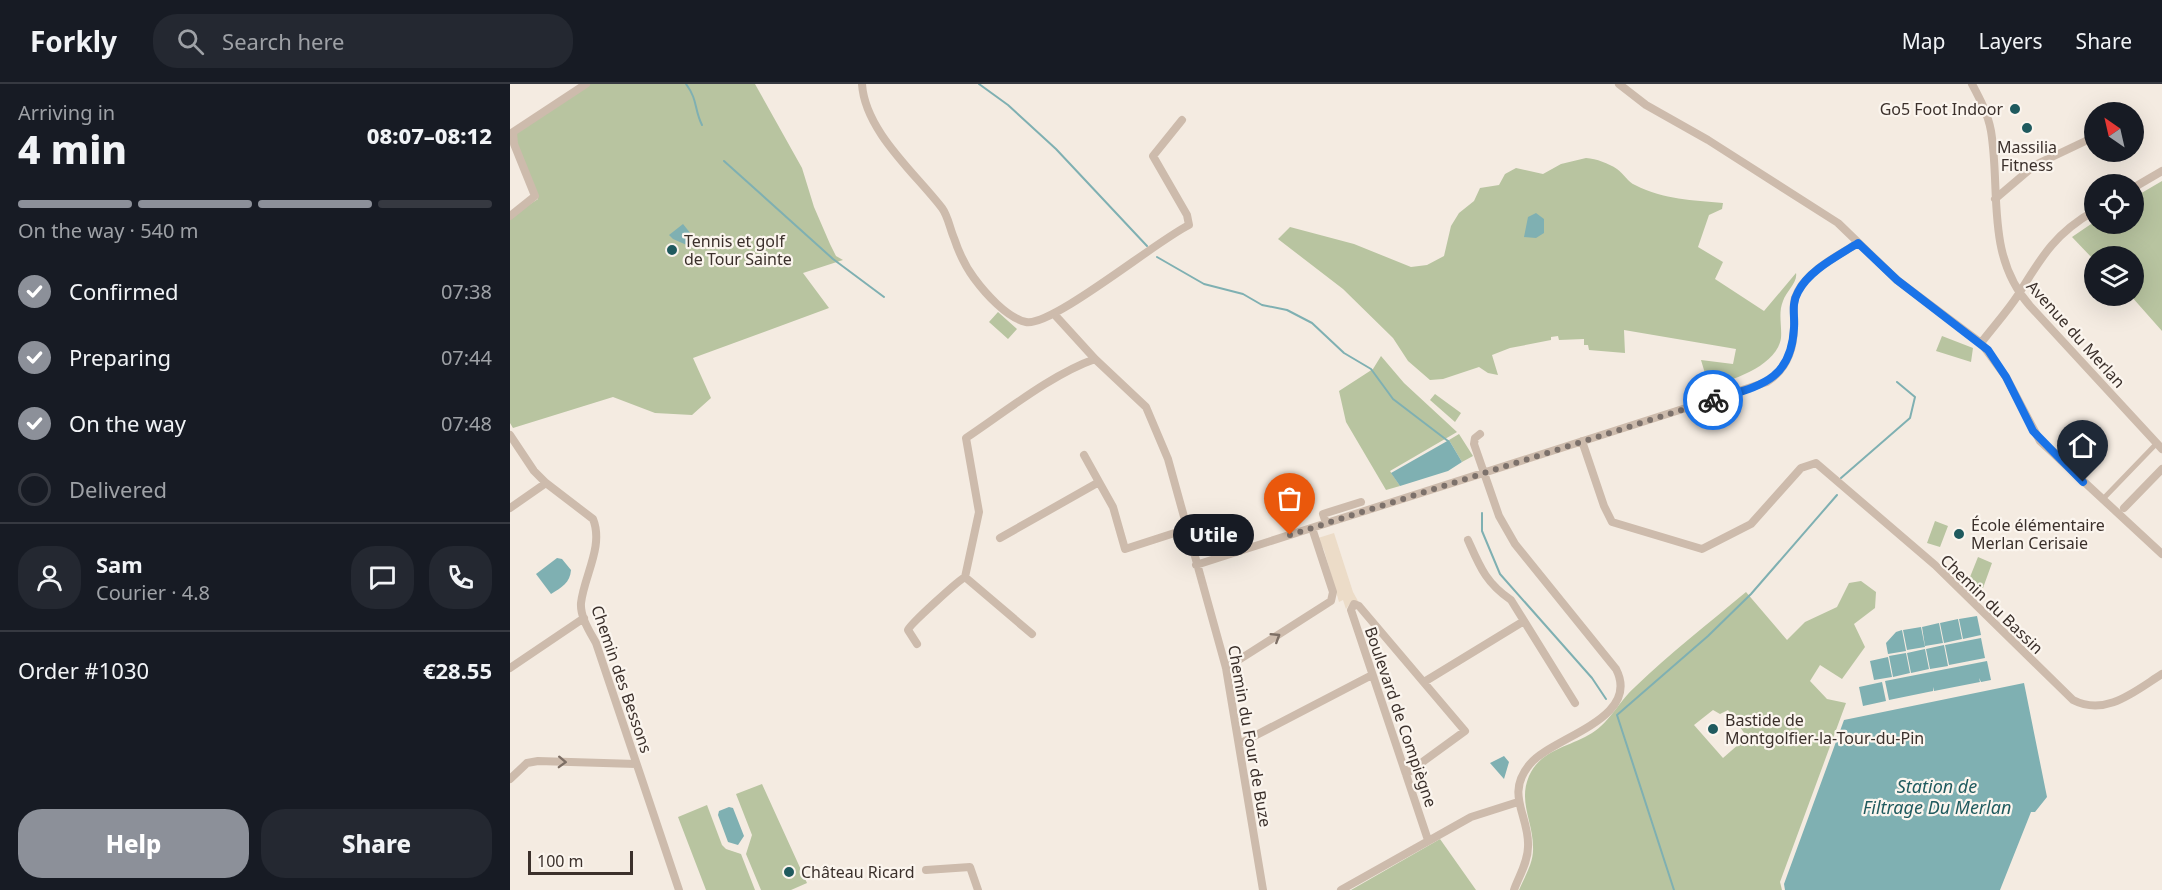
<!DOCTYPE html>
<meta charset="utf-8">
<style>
body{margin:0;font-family:"Noto Sans",sans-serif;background:#242831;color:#f1f3f6;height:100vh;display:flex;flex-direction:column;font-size:22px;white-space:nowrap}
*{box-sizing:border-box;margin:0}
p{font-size:20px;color:#9ea1a6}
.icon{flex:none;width:33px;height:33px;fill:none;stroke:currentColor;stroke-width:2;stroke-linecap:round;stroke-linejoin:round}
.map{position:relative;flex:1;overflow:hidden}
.panel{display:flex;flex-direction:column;background:#171b24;width:510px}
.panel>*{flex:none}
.needle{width:39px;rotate:326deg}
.buttons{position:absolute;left:1574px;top:18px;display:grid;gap:12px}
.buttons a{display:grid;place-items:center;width:60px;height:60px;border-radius:50%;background:#171b24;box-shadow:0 6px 24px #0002;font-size:30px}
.scale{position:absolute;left:18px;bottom:15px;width:105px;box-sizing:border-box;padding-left:6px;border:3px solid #3b302b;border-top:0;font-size:16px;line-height:21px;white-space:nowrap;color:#3b302b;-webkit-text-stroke:4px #fbf5ee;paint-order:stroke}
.pin{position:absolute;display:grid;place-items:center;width:51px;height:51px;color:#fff;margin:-62px -26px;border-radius:50% 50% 50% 0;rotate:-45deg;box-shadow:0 0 6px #0007}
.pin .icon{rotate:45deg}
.courier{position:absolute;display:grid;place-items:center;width:60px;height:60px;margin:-30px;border:4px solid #1a73e8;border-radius:50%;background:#fff;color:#222;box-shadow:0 2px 8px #0007}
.bubble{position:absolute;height:42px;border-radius:21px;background:#171b24;box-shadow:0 6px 24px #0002;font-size:20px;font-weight:800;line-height:42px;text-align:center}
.summary em{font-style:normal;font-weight:800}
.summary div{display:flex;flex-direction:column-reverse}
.summary{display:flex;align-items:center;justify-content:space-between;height:102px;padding:0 18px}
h1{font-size:39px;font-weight:800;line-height:45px}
.bar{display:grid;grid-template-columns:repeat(4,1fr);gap:9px 6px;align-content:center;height:72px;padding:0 18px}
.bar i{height:8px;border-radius:4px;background:#363941}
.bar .selected{background:#8c9099}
.bar p{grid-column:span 4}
.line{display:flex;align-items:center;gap:15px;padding:0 18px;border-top:2px solid #363941}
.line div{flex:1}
.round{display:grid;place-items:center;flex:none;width:63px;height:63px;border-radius:24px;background:#242831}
ol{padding:0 18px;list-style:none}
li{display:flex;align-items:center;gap:18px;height:66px}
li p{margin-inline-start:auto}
li .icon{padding:6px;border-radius:50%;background:#8c9099;color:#fff;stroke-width:4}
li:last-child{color:#9ea1a6}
li i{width:33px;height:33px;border:3px solid #363941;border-radius:50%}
.action{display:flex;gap:12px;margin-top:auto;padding:12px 18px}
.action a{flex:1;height:69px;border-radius:24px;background:#8c9099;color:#fff;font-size:24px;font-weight:800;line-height:69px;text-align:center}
.action a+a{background:#242831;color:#f1f3f6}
header{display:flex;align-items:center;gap:36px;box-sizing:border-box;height:84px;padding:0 30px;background:#171b24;border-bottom:2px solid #363941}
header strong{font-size:28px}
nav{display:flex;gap:33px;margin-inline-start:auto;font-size:21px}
.search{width:420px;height:54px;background:#242831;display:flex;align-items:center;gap:15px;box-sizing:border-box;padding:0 21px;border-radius:24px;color:#9ea1a6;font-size:22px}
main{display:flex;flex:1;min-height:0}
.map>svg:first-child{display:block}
</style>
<header>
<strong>Forkly</strong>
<div class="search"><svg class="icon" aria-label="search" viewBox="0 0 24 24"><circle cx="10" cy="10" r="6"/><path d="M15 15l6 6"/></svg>Search here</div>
<nav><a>Map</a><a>Layers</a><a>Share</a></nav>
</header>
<main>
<section class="panel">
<div class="summary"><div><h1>4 min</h1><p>Arriving in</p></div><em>08:07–08:12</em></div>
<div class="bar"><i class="selected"></i><i class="selected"></i><i class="selected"></i><i></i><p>On the way · 540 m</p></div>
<ol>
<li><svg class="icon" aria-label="check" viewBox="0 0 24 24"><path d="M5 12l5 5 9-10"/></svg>Confirmed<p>07:38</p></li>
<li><svg class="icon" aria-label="check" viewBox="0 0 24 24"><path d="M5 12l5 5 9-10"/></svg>Preparing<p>07:44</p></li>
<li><svg class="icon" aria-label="check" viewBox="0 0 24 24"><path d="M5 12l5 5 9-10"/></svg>On the way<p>07:48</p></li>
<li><i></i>Delivered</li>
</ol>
<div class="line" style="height:108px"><a class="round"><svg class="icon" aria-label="person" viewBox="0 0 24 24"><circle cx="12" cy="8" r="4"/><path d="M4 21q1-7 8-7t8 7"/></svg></a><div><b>Sam</b><p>Courier · 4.8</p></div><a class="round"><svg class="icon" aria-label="chat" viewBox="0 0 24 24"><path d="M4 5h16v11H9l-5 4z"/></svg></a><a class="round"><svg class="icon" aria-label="phone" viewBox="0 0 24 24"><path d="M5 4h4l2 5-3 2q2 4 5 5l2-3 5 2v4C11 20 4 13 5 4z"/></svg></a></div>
<div class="line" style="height:78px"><div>Order #1030</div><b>€28.55</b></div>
<div class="action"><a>Help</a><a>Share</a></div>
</section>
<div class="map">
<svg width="1652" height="806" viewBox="0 0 1652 806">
<rect width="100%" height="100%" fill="#f4ebe1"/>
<!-- green -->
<path fill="#b8c4a0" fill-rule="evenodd" d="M 78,0 L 245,0 L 292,84 L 304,123 L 320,160 L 326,172 L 333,176 L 293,189 L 319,224 L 183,274 L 201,314 L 182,331 L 145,329 L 103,313 L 3,344 L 0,339 L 0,133 L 28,115 L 28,112 L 7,60 L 7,46 Z
M 1076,74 C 1087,75 1098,79 1107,85 C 1114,90 1118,98 1125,101 C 1155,116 1182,116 1213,119 L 1212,125 L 1199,131 L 1188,163 L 1213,178 L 1205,195 L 1254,227 L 1286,189 C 1288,198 1276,208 1273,217 C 1268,229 1272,241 1271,254 C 1267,282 1222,296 1199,303 L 1191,276 L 1223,280 L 1226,265 L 1114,246 L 1115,269 L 1079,266 L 1078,261 L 1074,261 L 1074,255 L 1049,256 L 1048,252 L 1041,253 L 1041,256 L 1000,264 L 982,271 L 988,291 L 978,289 L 969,283 L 933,295 L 920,296 L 898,277 L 883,254 L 833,205 L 768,155 L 780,143 L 844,160 L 901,183 L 917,181 L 934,172 L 941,142 L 949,129 L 964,117 L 970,104 L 989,101 L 995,90 L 1006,84 L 1033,90 L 1051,80 Z
M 1652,97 L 1652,247 L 1621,212 L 1623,172 L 1584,172 L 1584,176 L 1562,153 L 1584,138 L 1623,140 L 1623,114 Z
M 488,228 L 507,245 L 498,255 L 479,238 Z
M 1432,252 L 1463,264 L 1461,278 L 1426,267 Z
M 871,272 L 894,299 L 947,348 L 880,387 L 890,402 L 876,406 L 836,338 L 829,307 L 863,285 Z
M 925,310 L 951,329 L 945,338 L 920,316 Z
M 949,350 L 963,372 L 952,378 L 939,356 Z
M 1425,437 L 1438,442 L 1430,463 L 1417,459 Z
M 1468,473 L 1482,479 L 1473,504 L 1458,498 Z
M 1351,497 L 1366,508 L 1365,524 L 1344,540 L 1355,563 L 1332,595 L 1310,581 L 1300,597 L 1317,615 L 1336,619 L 1270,798 L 1272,806 L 1009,806 C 1015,792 1024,778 1023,763 C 1023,737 1008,718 1019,692 C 1031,665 1060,663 1082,649 C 1101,637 1109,617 1125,603 C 1160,569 1199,539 1236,508 L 1277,556 L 1295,538 L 1327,523 L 1339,499 ZM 1203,626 L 1210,630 L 1218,626 L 1237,653 L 1213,674 L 1184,641 Z
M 252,700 L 297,799 L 281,806 L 251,806 L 236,770 L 242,751 L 226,710 Z
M 197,721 L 212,761 L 216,765 L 231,770 L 245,806 L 196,806 L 168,733 Z
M 930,755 L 966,806 L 841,806 Z"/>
<!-- plaza -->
<path fill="#ecdcc8" d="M 824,449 L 843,508 L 848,517 L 841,518 L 836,525 L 833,516 L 829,518 L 814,466 L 808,454 Z"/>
<!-- water -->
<path fill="#7fb0b2" d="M 1026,129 L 1034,135 L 1034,149 L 1026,154 L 1014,153 L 1018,133 Z
M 173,140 L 185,155 L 179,162 L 163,155 L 159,151 Z
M 939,356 L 952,378 L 938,387 L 890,402 L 881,389 Z
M 47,474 L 52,475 L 61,486 C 60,499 52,503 41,510 L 26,490 Z
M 1467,532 L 1471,551 L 1453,555 L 1449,535 Z
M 1448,535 L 1452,555 L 1434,559 L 1430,539 Z
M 1429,539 L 1433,559 L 1415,562 L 1412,543 Z
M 1411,543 L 1415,563 L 1397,566 L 1393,546 Z
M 1392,546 L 1396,567 L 1378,570 L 1376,559 L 1386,548 Z
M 1471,554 L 1475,574 L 1439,581 L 1435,561 Z
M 1434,561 L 1438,582 L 1420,585 L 1416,565 Z
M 1415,565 L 1419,585 L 1401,589 L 1397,569 Z
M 1396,569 L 1400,589 L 1383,593 L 1379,572 Z
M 1378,573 L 1382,593 L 1364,596 L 1360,577 Z
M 1477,577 L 1481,596 L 1471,598 L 1469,594 L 1470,598 L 1424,607 L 1423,603 L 1423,607 L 1379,616 L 1375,597 Z
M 1372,598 L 1376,617 L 1353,622 L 1349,603 Z
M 1514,599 L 1537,713 L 1525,728 L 1521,728 L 1490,806 L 1275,806 L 1274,800 L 1334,636 Z
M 994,672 L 999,678 L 994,695 L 980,679 Z
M 219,723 L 223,724 L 234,752 L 228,761 L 218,758 L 208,731 L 209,727 Z"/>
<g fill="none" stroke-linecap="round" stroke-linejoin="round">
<!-- stream -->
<path stroke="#7fb0b2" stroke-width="2" d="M 176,0 C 188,16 184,25 192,41
M 469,0 L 498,21 L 546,65 L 637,162
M 214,77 L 323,175 L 374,213
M 647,173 L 694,200 L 733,210 L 752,221 L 777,226 L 802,239 L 834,269 L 861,285 L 883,315 L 938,357
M 1331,394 L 1400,334 L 1405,313 L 1387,298
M 972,429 L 972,447 L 990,490 L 1082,594 L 1096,615
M 1164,806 L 1107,631 L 1198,552 L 1241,510 L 1327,411"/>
<!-- pedestrian -->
<path stroke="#cdbbac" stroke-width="5" d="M 1592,416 L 1647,359"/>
<!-- minor -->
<path stroke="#cdbbac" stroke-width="8" d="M 352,0 C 355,47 405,89 432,124 C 438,132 440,145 444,154 C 449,169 455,182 464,194 C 475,209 497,234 516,238 C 542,243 646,157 679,141 L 677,131 L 643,72 L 672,36
M 1109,0 L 1136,21 L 1198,56 L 1328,139 L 1387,196 L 1471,259 L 1496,293 L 1530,357 L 1652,470
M 1462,0 C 1470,15 1478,30 1481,47 C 1491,108 1475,171 1520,222 L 1652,365
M 1623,104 L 1652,87
M 1485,115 L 1525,81 L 1584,53
M 0,132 L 25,112 L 4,60 L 3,48 L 76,0
M 544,230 L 585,275 L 636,323 L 658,375 L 716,584 L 753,806
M 1471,259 C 1483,243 1497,228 1508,211 C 1531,174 1544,150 1584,127
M 970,350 L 965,354 L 964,360 L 989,432 L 1005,460 L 1106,585 C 1132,635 1042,653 1020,680 C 994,711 1020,732 1018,763 C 1018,778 1009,792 1004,806
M 0,351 L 24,387 L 36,399 L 83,435 C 94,462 74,492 71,519 C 70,533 80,548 86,559 L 169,806
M 1072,357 L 1094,422 L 1102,438 L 1192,465 L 1241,440 L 1291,384 L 1306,379 L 1425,481 L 1563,616 C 1596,633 1625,607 1652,590
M 574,371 L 589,398
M 0,424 L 36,399
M 1614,424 L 1652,385
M 816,439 L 813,430 L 851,418
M 490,454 L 589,398 L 603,423 L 615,465 L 677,445
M 958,456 C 970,483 976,499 1001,516 L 1065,619
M 686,481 L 1257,298 C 1277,285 1284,265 1284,242 C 1285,232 1282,223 1285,214 C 1293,189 1327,172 1348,159
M 522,550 L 455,493 L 469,428 L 456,354 C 495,328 542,290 585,275
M 407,560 L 398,546 C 399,541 449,496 455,493
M 0,584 L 74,534
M 716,584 L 821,517 L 823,508 L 802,444
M 914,598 L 1014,537
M 729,660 L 862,591
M 896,690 L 955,647 L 849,522 L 844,520 L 841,526 L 918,756
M 0,695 L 17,679 L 28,677 L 126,680
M 416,786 L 460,783 L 468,806
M 831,806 L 961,733 L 1008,718"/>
</g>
<!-- one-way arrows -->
<defs><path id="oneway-chevron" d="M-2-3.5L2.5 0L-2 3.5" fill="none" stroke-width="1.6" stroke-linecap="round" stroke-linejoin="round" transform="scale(1.5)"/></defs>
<g stroke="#7d6f65">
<use href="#oneway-chevron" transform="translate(766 553) rotate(-32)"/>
<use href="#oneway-chevron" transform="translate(52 678) rotate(2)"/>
</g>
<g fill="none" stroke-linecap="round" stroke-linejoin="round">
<!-- done -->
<path stroke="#7c716b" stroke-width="6" stroke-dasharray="0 10.8" d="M 780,451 L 1203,316"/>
<!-- route -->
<path stroke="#1a73e8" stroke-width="8" d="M 1203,316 C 1247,302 1281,299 1284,244 C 1285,232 1281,220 1288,208 C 1299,186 1328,172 1348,159 L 1387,196 L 1478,266 L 1496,293 L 1523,347 L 1573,398"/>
</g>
<!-- markers -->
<g fill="#1f5a5e" stroke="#fbf5ee" stroke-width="2">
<circle cx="1505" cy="25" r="6"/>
<circle cx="1517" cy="44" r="6"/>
<circle cx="162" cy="166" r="6"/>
<circle cx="1449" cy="450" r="6"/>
<circle cx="1203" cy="645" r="6"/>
<circle cx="279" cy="788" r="6"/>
</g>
<g text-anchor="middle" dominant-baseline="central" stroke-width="4.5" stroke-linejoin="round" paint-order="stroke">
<!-- poi labels -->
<g font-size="16" fill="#3b302b" stroke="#fbf5ee" text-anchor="start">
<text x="1493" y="25" text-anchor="end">Go5 Foot Indoor</text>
<text x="1517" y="63" text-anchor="middle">Massilia<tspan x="1517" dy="18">Fitness</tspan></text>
<text x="174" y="157">Tennis et golf<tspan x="174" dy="18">de Tour Sainte</tspan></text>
<text x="1461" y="441">École élémentaire<tspan x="1461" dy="18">Merlan Cerisaie</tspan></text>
<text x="1215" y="636">Bastide de<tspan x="1215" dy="18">Montgolfier-la-Tour-du-Pin</tspan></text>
<text x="291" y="788">Château Ricard</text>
</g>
<!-- street labels -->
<g font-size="16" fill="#3b302b" stroke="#fbf5ee">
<text transform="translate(1566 250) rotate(48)">Avenue du Merlan</text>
<text transform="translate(1482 520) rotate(44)">Chemin du Bassin</text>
<text transform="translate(112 595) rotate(71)">Chemin des Bessons</text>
<text transform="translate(891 633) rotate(71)">Boulevard de Compiègne</text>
<text transform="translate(740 652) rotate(80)">Chemin du Four de Buze</text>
</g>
<!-- water labels -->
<g font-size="18" font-style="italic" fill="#1f5a5e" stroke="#fbf5ee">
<text x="1427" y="702">Station de<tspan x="1427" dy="21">Filtrage Du Merlan</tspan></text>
</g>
</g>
</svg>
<div class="buttons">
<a><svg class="needle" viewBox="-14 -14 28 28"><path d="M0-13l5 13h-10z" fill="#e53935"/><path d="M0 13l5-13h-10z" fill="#9ea1a6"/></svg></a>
<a><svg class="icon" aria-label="locate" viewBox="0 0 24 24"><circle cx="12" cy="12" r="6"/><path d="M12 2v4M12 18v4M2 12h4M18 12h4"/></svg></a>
<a><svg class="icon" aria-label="layers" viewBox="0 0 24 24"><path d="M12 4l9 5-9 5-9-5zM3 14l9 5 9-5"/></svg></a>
</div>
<div class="scale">100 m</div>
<div class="pin" style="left:780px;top:451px;background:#ea580c"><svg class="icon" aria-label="bag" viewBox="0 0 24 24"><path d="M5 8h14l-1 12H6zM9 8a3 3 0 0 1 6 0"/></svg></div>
<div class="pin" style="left:1573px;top:398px;background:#1f2937"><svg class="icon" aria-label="home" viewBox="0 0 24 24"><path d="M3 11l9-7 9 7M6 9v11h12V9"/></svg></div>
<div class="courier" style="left:1203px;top:316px"><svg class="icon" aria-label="bike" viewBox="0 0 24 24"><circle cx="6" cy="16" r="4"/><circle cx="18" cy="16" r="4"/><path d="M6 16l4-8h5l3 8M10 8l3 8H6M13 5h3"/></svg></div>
<div class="bubble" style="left:663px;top:430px;width:81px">Utile</div>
</div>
</main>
